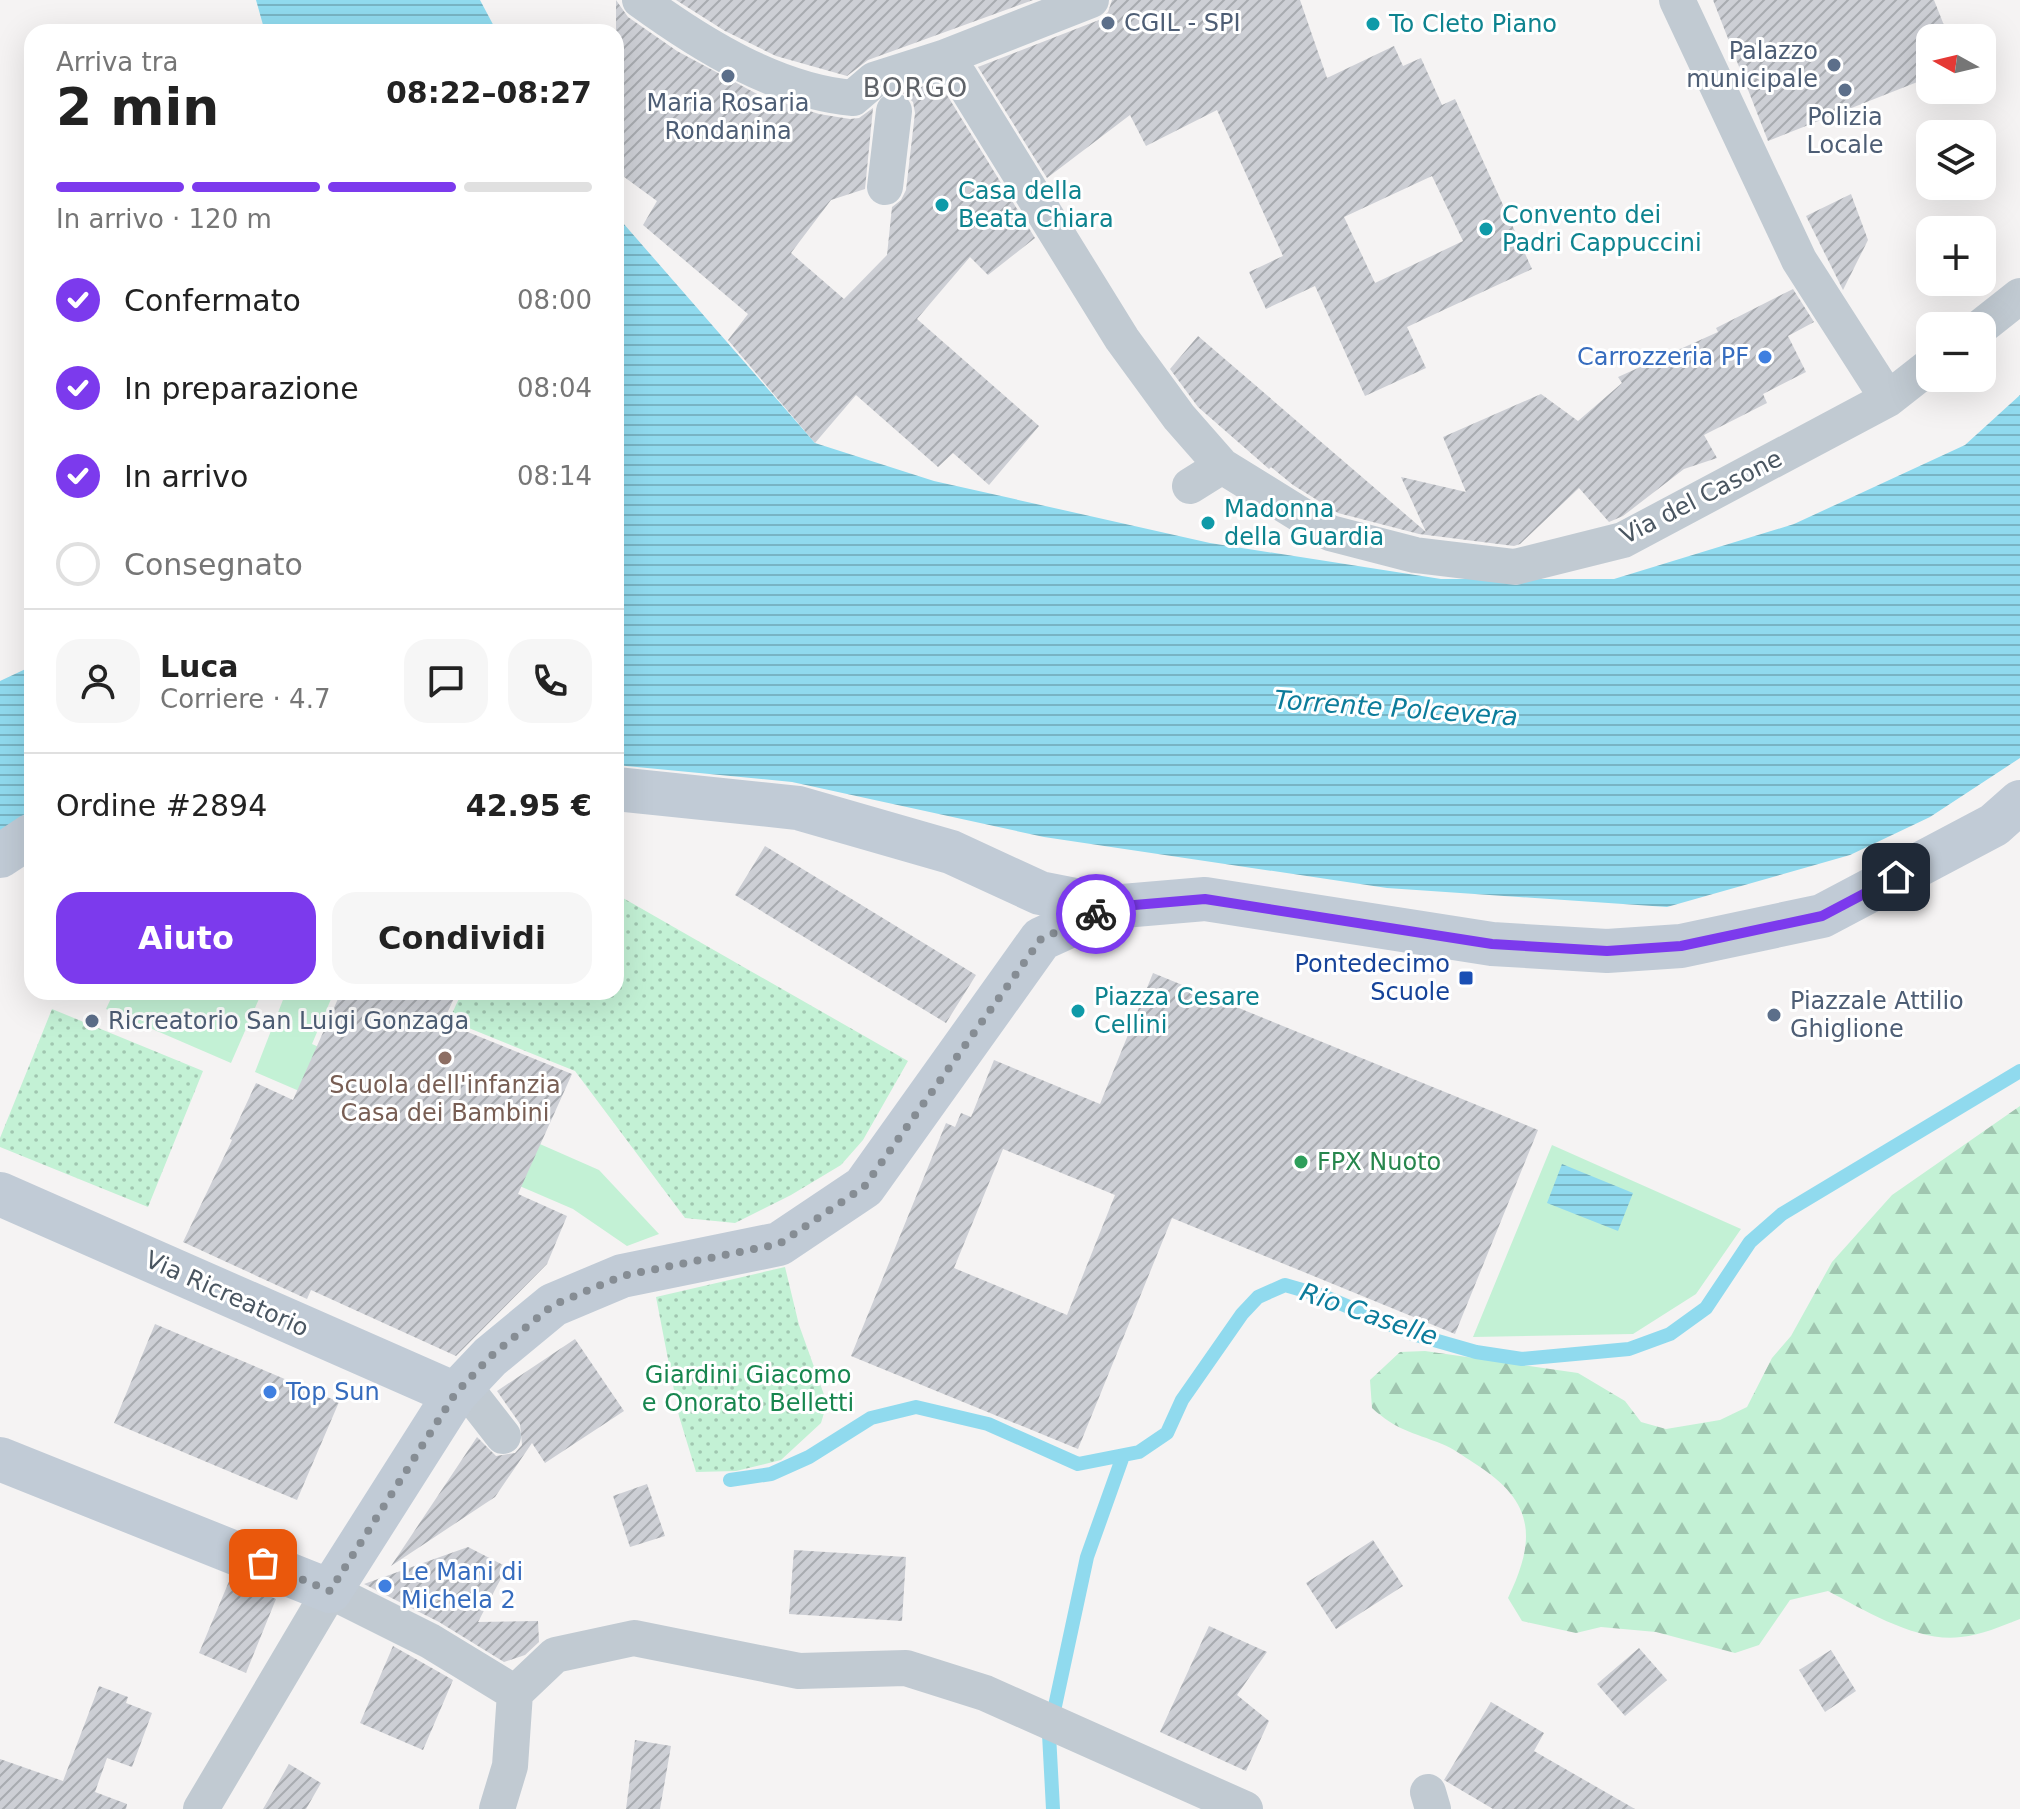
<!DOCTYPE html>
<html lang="it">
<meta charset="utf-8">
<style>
body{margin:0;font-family:"DejaVu Sans",sans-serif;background:#f6f6f6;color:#222;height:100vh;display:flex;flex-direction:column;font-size:30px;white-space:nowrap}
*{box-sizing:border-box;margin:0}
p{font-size:26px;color:#767676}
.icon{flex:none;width:44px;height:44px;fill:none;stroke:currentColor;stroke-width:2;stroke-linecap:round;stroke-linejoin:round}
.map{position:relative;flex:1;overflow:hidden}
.details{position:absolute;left:24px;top:24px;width:600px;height:976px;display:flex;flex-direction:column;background:#fff;border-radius:24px;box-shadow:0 8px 32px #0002}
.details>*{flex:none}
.needle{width:52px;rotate:278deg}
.tools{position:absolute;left:1916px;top:24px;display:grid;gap:16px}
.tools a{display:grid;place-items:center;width:80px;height:80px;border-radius:16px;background:#fff;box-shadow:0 8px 32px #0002;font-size:40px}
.pin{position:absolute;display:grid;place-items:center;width:68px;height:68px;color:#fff;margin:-34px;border-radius:16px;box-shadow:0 4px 12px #0006}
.courier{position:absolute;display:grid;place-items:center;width:80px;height:80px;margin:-40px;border:6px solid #7c3aed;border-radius:50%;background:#fff;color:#222;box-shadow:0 2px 10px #0007}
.headline em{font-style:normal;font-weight:700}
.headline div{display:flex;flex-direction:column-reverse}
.headline{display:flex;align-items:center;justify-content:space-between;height:136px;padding:0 32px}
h1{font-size:52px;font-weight:700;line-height:60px}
.bar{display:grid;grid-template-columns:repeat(4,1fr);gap:12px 8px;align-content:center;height:96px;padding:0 32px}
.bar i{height:10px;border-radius:6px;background:#e0e0e0}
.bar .active{background:#7c3aed}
.bar p{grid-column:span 4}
.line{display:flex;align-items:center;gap:20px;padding:0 32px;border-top:2px solid #e0e0e0}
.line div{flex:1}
.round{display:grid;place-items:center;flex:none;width:84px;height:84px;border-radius:24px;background:#f6f6f6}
ol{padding:0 32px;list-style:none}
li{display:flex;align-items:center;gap:24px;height:88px}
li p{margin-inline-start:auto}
li .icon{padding:8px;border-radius:50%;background:#7c3aed;color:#fff;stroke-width:4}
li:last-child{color:#767676}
li i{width:44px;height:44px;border:4px solid #e0e0e0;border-radius:50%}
.cta{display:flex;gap:16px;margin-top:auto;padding:16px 32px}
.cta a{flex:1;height:92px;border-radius:24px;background:#7c3aed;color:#fff;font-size:32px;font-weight:700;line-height:92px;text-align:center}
.cta a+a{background:#f6f6f6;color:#222}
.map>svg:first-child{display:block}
</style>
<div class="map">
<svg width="2020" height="1809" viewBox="0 0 2020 1809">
<defs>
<pattern id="forest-firs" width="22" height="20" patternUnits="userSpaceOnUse" patternTransform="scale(2)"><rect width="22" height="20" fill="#c3f1d5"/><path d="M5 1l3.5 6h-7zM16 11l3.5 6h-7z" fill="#a0c6b0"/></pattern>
<pattern id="park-dots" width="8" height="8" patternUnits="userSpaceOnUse" patternTransform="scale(2)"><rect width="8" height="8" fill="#c3f1d5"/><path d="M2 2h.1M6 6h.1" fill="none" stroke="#a0c6b0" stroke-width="1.8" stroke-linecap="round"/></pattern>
<pattern id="water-rules" width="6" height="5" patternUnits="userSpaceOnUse" patternTransform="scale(2)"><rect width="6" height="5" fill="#90daee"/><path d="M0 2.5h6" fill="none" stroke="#78b4c4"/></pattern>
<pattern id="building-hatch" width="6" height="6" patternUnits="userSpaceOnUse" patternTransform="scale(2)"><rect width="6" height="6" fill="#cdcfd5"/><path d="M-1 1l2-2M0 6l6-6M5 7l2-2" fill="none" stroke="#a8abb0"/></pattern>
</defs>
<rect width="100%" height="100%" fill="#f5f3f3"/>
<!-- grass -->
<path fill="#c3f1d5" d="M 114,992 L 262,992 L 231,1063 L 106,1009 Z
M 286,992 L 334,992 L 312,1044 L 599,1170 L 659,1234 L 627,1246 L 573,1209 L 255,1072 Z
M 1552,1145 L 1741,1229 L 1696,1294 L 1633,1334 L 1473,1337 Z"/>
<!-- forest -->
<path fill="url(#forest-firs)" d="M 2020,1106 L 2020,1619 C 2001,1626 1982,1635 1961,1637 C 1918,1643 1864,1610 1828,1591 L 1790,1600 L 1759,1645 L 1735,1653 L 1656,1632 L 1601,1627 L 1576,1633 L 1522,1621 L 1508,1598 C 1538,1536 1533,1500 1474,1463 C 1463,1456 1453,1448 1442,1444 C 1412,1432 1396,1430 1372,1408 L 1370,1380 L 1400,1352 L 1425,1351 L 1578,1373 L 1625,1401 L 1641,1422 L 1666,1429 L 1720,1420 L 1747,1407 L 1772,1358 L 1791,1336 L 1832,1262 L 1892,1195 Z"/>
<!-- park -->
<path fill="url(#park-dots)" d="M 616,894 L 908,1061 L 863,1140 L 841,1165 L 791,1195 L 735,1223 L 685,1218 L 575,1071 L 449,1020 L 462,992 L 616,992 Z
M 52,1009 L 203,1071 L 148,1207 L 0,1147 L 0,1138 Z
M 785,1267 L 799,1325 L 827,1403 L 821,1423 L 781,1460 L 736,1471 L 696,1472 L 679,1416 L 656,1297 Z"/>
<!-- water -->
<path fill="url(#water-rules)" d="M 256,0 L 480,0 L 497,32 L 265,32 Z
M 616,215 L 815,443 L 934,481 L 1210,543 L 1441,579 L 1614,579 L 1794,524 L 1965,445 L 2020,395 L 2020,758 L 1930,817 L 1850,855 L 1667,907 L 1387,888 L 1044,837 L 792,782 L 616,765 Z
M 32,666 L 32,861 L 0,871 L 0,681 Z
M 1562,1164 L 1633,1193 L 1618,1231 L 1547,1203 Z"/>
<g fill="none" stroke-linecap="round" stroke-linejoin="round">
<!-- stream -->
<path stroke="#90daee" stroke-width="14" d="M 730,1480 L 771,1474 L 809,1457 L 871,1418 L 916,1407 L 988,1424 L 1078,1464 L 1139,1452 L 1167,1433 L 1182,1400 L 1242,1314 L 1258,1297 L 1285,1285 L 1323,1296 L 1413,1334 L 1476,1352 L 1522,1359 L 1629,1349 L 1670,1334 L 1706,1308 L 1750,1242 L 1782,1214 L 2020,1071
M 1053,1809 L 1049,1734 L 1087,1557 L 1123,1456"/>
</g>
<!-- building -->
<path fill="url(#building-hatch)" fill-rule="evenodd" d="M 616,0 L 628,17 L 677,51 L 759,95 L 819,114 L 850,119 L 859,118 L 873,108 L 865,189 L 831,200 L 791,253 L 844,299 L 887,255 L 892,207 L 901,200 L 906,190 L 915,113 L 913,102 L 903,93 L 930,84 L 947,95 L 1035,238 L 988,275 L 970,257 L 917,319 L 1039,426 L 989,485 L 953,453 L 938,467 L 856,395 L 815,443 L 728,340 L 748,314 L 643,225 L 657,201 L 616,171 Z
M 676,0 L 1033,0 L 868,60 L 847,76 L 776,56 L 725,31 Z
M 1112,0 L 1300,0 L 1327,78 L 1394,46 L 1403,66 L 1421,58 L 1442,105 L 1455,99 L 1532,269 L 1407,327 L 1426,368 L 1365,396 L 1315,286 L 1266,309 L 1249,272 L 1283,256 L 1217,110 L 1146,146 L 1130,115 L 1047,178 L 978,67 L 1099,20 L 1108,12 ZM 1432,176 L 1463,241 L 1375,283 L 1344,217 Z
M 1713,0 L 1934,0 L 1949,38 L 1930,38 L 1930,77 L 1768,141 Z
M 1851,194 L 1868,240 L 1843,290 L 1806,216 Z
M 1793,289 L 1814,322 L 1788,336 L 1806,372 L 1763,394 L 1767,403 L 1704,435 L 1717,458 L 1684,469 L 1623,516 L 1609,522 L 1579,488 L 1520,544 L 1514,546 L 1419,534 L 1338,513 L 1293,485 L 1271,467 L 1269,469 L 1198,407 L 1170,369 L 1198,336 L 1426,532 L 1401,477 L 1466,492 L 1443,437 L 1541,394 L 1578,421 L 1622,383 L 1618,377 L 1718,332 L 1716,328 Z
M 765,846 L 976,975 L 946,1023 L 735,895 Z
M 1153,973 L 1538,1130 L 1455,1334 L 1172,1218 L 1078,1449 L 851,1356 L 946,1123 L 955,1127 L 961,1113 L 971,1117 L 994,1060 L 1100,1104 ZM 1003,1149 L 1115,1195 L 1067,1315 L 954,1268 Z
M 341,992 L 457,992 L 443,1022 L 572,1074 L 518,1194 L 567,1216 L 547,1264 L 456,1356 L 311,1290 L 307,1299 L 183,1242 L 232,1140 L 230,1139 L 256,1083 L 293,1100 Z
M 155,1324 L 339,1402 L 297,1500 L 114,1423 Z
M 575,1339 L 624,1411 L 545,1463 L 532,1443 L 495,1497 L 391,1566 L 477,1437 L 496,1456 L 515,1453 L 522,1445 L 520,1424 L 497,1391 Z
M 647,1484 L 665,1536 L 630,1547 L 613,1496 Z
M 1373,1540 L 1403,1586 L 1336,1629 L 1306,1583 Z
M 468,1547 L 507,1567 L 478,1622 L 538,1621 L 539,1642 L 525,1655 L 504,1662 L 439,1622 L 364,1584 Z
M 794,1550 L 906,1557 L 902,1621 L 789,1614 Z
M 230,1579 L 276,1599 L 246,1673 L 199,1653 Z
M 1209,1626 L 1267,1652 L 1237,1695 L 1269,1721 L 1246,1771 L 1160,1732 Z
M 393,1646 L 453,1680 L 423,1750 L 360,1723 Z
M 1639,1648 L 1667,1680 L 1625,1716 L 1597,1684 Z
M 1831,1650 L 1856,1691 L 1825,1712 L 1799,1670 Z
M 99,1686 L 128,1697 L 126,1703 L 152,1713 L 132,1767 L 107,1758 L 95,1792 L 127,1804 L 126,1809 L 0,1809 L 0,1759 L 63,1781 Z
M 1491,1702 L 1544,1733 L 1534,1751 L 1635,1809 L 1493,1809 L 1444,1780 Z
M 635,1740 L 671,1746 L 660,1809 L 626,1809 Z
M 289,1764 L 321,1783 L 306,1809 L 263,1809 Z"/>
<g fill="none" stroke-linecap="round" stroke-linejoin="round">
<!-- street -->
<path stroke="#c1cad2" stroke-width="36" d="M 640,0 C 702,45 776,91 853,98 L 874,80 L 943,58 L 1091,0
M 1677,0 L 1799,260 L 1888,399
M 948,74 L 960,77 L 1122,339 L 1179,417 L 1222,466 L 1330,533 L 1415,555 L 1515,567 L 1623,540 L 1888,399 L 1930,366
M 885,187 L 894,111
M 1982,326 L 2020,296
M 1190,486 L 1222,466
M 464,1386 L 503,1436
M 515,1693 L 555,1655 L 634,1638 L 799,1671 L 906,1668 L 985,1693 L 1245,1809
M 1428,1792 L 1433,1809
M 201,1809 L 330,1591 L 430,1641 L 515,1693
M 497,1809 L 510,1766 L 515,1693"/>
<!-- secondary -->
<path stroke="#c1cbd6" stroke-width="44" d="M 616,789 L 798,808 L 951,852 L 1040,893 L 1111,907 L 1205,899 L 1492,944 L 1607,951 L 1681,946 L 1822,916 L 1994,825 L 2020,802
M 0,856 L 32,835
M 0,1194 L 455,1394
M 0,1459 L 330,1591 L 455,1394 L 490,1357 L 553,1305 L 622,1276 L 779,1244 L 864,1187 L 1041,939 L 1111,907"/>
</g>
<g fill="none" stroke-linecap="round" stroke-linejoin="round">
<!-- done -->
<path stroke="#868d94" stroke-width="8" stroke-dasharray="0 14.4" d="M 263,1563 L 330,1591 L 455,1394 L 490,1357 L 553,1305 L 622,1276 L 779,1244 L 864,1187 L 1041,939 L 1096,914"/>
<!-- route -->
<path stroke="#7c3aed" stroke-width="10" d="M 1096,914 L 1111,907 L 1205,899 L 1492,944 L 1607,951 L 1681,946 L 1822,916 L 1896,877"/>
</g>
<!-- markers -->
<g fill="#5c6f8a" stroke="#fff" stroke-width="3">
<circle cx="1108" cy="23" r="8"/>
<circle cx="1834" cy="65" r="8"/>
<circle cx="728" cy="76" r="8"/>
<circle cx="1845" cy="90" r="8"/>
<circle cx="1774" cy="1015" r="8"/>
<circle cx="92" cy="1021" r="8"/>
</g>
<g fill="#0f9aa8" stroke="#fff" stroke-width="3">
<circle cx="1373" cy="24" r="8"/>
<circle cx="942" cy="205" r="8"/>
<circle cx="1486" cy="229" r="8"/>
<circle cx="1208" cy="523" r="8"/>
<circle cx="1078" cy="1011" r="8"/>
</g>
<g fill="#3f7fe0" stroke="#fff" stroke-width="3">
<circle cx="1765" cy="357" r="8"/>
<circle cx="270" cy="1392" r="8"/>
<circle cx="385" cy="1586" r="8"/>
</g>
<rect fill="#1a4fb4" stroke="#fff" stroke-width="3" x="1458" y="970" width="16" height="16" rx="4"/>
<circle fill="#8d6e63" stroke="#fff" stroke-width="3" cx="445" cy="1058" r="8"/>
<circle fill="#2e9e5b" stroke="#fff" stroke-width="3" cx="1301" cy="1162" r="8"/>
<g text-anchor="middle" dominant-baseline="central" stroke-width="6" stroke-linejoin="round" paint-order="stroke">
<!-- service labels -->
<g font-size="24" fill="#4e5e75" stroke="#fff" text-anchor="start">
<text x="1124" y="23">CGIL - SPI</text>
<text x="1818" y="51" text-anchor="end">Palazzo<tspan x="1818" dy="28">municipale</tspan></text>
<text x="728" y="103" text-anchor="middle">Maria Rosaria<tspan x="728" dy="28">Rondanina</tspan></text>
<text x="1845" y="117" text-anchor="middle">Polizia<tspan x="1845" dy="28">Locale</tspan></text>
<text x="1790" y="1001">Piazzale Attilio<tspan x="1790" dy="28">Ghiglione</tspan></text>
<text x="108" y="1021">Ricreatorio San Luigi Gonzaga</text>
</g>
<!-- culture labels -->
<g font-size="24" fill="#0d838f" stroke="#fff" text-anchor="start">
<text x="1389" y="24">To Cleto Piano</text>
<text x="958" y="191">Casa della<tspan x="958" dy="28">Beata Chiara</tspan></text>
<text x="1502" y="215">Convento dei<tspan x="1502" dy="28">Padri Cappuccini</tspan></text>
<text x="1224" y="509">Madonna<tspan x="1224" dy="28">della Guardia</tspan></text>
<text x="1094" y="997">Piazza Cesare<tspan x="1094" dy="28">Cellini</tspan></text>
</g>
<!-- shop labels -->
<g font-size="24" fill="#366cbe" stroke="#fff" text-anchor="start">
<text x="1749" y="357" text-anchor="end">Carrozzeria PF</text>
<text x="286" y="1392">Top Sun</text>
<text x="401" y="1572">Le Mani di<tspan x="401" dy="28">Michela 2</tspan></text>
</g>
<!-- street labels -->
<g font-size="24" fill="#4a5661" stroke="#fff">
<text transform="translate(1701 497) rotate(-27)">Via del Casone</text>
<text transform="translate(227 1294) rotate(24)">Via Ricreatorio</text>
</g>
<!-- transit labels -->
<g font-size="24" fill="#164399" stroke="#fff" text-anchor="end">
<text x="1450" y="964">Pontedecimo<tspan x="1450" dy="28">Scuole</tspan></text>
</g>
<!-- education labels -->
<g font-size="24" fill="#785e54" stroke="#fff">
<text x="445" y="1085">Scuola dell'infanzia<tspan x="445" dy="28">Casa dei Bambini</tspan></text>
</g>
<!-- leisure labels -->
<g font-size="24" fill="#27864d" stroke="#fff" text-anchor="start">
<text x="1317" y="1162">FPX Nuoto</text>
</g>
<!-- park labels -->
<g font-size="24" fill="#17864f" stroke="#fff">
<text x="748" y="1375">Giardini Giacomo<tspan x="748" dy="28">e Onorato Belletti</tspan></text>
</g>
<!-- neighbourhood labels -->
<g font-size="26" letter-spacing="2" fill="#5f6368" stroke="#fff">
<text x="916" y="88">BORGO</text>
</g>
<!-- water labels -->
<g font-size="26" font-style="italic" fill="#0c7c9b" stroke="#fff">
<text transform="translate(1396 708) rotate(4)">Torrente Polcevera</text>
<text transform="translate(1369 1314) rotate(19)">Rio Caselle</text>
</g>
</g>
</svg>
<div class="tools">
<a><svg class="needle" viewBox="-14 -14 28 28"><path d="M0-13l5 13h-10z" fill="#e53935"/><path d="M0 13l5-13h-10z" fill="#767676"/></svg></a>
<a><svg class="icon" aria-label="layers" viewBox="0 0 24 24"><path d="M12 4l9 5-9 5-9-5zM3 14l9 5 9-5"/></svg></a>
<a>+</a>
<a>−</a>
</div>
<div class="pin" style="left:263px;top:1563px;background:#ea580c"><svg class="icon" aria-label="bag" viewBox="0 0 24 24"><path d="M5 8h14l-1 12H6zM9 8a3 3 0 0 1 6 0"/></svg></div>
<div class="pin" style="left:1896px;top:877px;background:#1f2937"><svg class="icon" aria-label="home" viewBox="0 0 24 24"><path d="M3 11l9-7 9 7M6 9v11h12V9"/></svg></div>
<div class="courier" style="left:1096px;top:914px"><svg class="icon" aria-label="bike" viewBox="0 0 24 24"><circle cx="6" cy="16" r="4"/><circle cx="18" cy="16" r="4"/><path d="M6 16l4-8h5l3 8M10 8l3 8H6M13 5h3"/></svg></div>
<section class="details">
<div class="headline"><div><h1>2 min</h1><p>Arriva tra</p></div><em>08:22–08:27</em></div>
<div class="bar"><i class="active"></i><i class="active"></i><i class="active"></i><i></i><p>In arrivo · 120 m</p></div>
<ol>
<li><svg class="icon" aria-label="check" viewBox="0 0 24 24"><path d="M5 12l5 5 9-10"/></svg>Confermato<p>08:00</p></li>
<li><svg class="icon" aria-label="check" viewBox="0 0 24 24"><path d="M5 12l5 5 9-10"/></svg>In preparazione<p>08:04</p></li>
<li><svg class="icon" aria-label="check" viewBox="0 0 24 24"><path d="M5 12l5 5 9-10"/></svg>In arrivo<p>08:14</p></li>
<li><i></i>Consegnato</li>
</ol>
<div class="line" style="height:144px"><a class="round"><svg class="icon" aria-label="person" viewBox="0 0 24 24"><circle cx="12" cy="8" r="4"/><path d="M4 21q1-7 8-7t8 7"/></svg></a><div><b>Luca</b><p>Corriere · 4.7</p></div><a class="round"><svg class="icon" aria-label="chat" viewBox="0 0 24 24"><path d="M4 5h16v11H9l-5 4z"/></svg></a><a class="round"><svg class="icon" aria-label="phone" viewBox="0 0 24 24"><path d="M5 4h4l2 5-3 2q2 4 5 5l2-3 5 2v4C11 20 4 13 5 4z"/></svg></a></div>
<div class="line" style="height:104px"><div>Ordine #2894</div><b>42.95 €</b></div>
<div class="cta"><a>Aiuto</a><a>Condividi</a></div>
</section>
</div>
